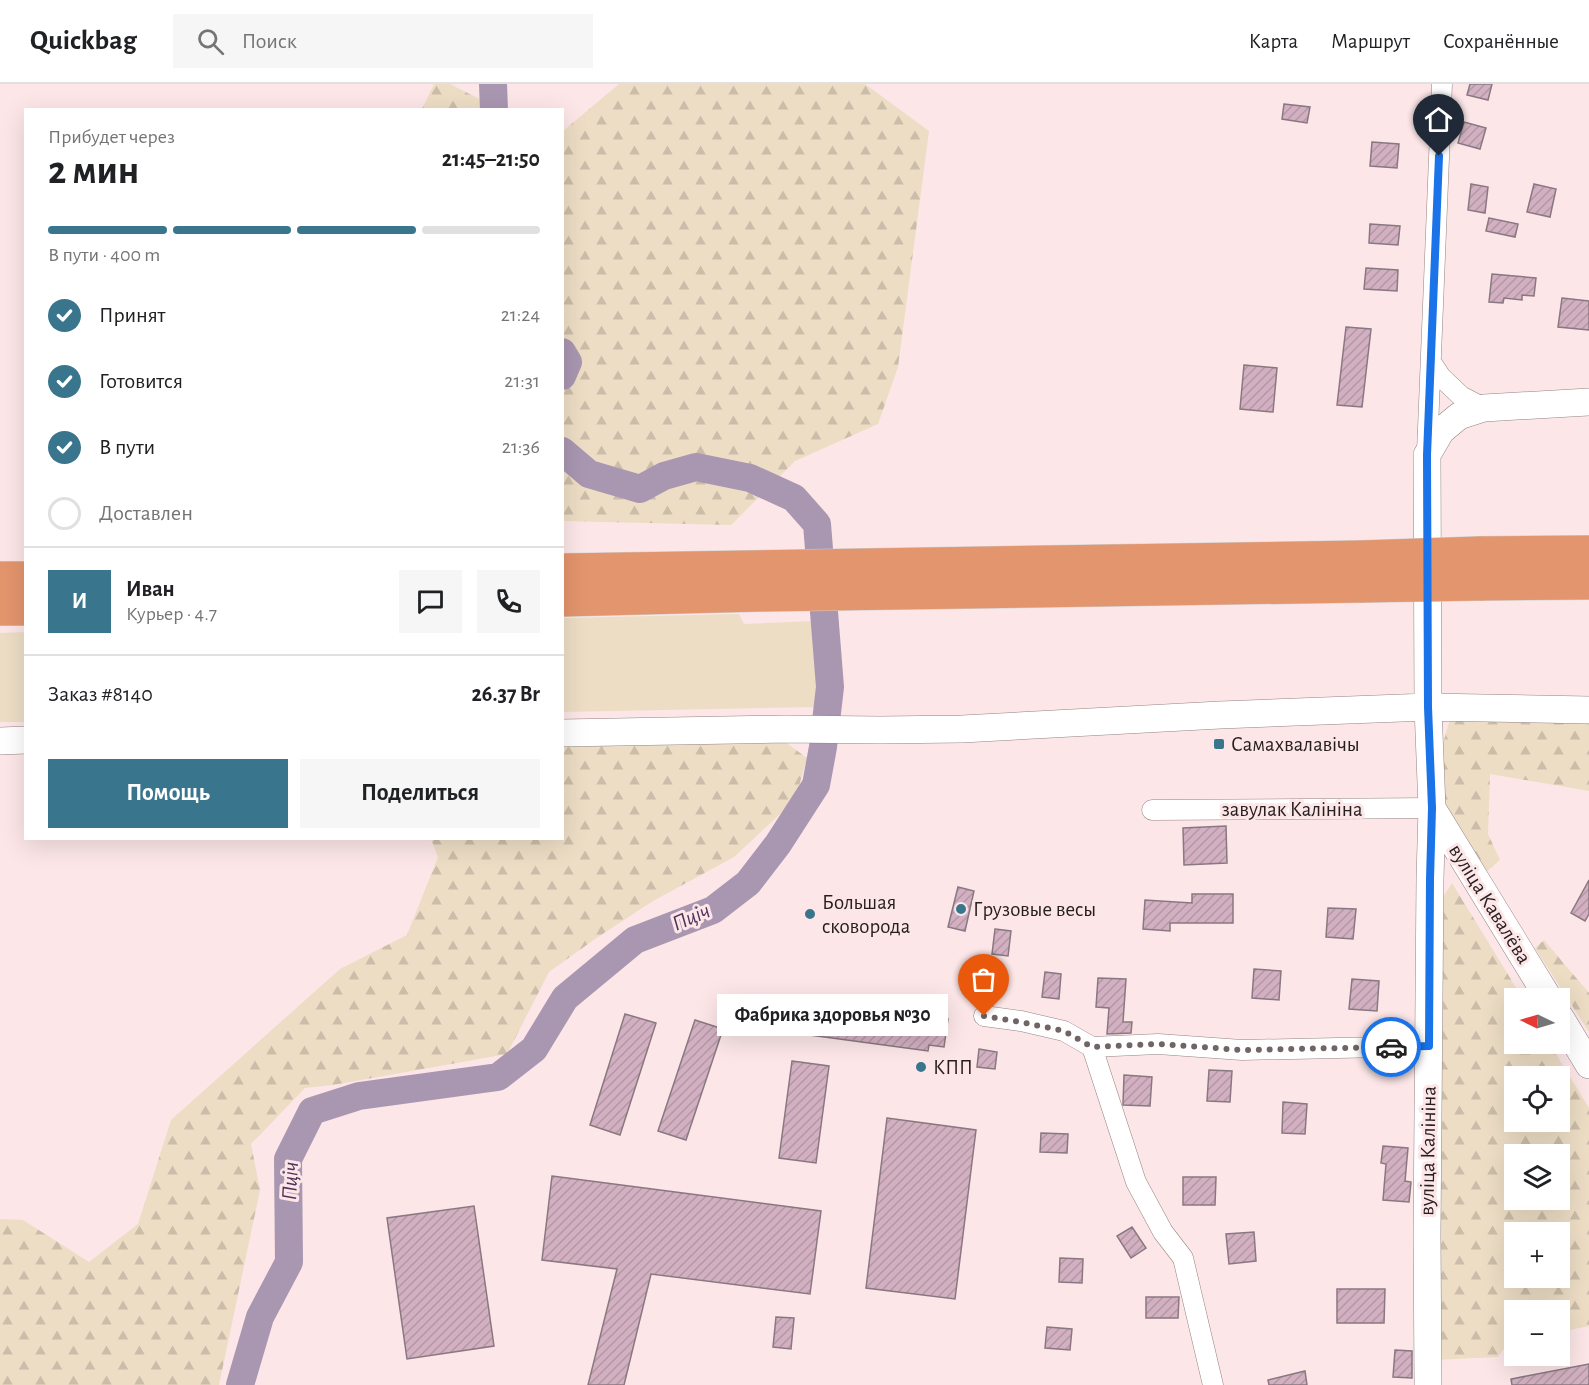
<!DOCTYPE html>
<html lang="ru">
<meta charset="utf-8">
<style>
body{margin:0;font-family:"Alegreya Sans",sans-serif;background:#f6f6f6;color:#202124;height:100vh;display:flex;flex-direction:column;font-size:22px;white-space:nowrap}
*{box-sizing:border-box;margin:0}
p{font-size:20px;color:#757577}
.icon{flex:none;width:33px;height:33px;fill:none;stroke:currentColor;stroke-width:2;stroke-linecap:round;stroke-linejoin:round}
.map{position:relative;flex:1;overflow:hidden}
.side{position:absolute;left:24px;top:24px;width:540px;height:732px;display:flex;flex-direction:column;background:#fff;border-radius:0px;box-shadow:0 6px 24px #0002}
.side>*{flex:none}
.needle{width:39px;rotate:275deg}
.controls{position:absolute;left:1504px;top:904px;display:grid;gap:12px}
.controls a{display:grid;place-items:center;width:66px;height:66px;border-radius:0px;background:#fff;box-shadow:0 6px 24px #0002;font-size:30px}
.pin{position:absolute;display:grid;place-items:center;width:51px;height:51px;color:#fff;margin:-62px -26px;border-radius:50% 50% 50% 0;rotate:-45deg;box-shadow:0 0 6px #0007}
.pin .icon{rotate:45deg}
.courier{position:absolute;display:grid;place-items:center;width:60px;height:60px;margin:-30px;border:4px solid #1a73e8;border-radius:50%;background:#fff;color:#222;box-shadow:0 2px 8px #0007}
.bubble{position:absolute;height:42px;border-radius:0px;background:#fff;box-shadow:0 6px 24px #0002;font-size:20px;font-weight:600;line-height:42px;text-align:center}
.overview em{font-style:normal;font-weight:600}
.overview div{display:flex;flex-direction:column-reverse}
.overview{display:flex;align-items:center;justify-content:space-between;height:102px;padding:0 24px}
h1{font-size:39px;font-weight:600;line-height:45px}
.bar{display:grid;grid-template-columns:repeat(4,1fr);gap:9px 6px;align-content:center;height:72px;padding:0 24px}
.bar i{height:8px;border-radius:4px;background:#e0e0e0}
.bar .on{background:#39758c}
.bar p{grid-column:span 4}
.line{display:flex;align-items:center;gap:15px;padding:0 24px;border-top:2px solid #e0e0e0}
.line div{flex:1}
.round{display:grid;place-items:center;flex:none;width:63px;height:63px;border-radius:0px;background:#f6f6f6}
ol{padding:0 24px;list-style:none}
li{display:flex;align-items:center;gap:18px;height:66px}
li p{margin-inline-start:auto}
li .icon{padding:6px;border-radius:50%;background:#39758c;color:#fff;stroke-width:4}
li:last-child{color:#757577}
li i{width:33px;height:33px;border:3px solid #e0e0e0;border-radius:50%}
.primary-button{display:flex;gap:12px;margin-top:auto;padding:12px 24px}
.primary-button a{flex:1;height:69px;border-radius:0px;background:#39758c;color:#fff;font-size:24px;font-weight:600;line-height:69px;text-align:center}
.primary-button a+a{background:#f6f6f6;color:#202124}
header{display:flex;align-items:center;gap:36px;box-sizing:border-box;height:84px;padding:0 30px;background:#fff;border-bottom:2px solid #e0e0e0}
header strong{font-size:28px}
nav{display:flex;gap:33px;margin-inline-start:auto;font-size:21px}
.search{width:420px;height:54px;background:#f6f6f6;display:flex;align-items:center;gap:15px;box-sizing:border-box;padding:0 21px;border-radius:0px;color:#757577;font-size:22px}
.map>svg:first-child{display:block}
</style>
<header>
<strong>Quickbag</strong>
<div class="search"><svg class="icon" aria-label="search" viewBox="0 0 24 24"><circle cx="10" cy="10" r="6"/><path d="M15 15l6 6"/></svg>Поиск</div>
<nav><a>Карта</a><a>Маршрут</a><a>Сохранённые</a></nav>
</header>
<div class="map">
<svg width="1589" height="1301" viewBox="0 0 1589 1301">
<defs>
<pattern id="forest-firs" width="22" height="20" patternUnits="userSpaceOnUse" patternTransform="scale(1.5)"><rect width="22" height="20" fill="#edddc5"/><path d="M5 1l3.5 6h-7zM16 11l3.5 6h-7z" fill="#cbbda9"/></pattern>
<pattern id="building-hatch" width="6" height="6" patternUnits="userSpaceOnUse" patternTransform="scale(1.5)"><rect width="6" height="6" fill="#d2b0c1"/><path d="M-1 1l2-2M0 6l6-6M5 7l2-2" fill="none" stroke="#b497a5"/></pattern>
</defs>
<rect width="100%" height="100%" fill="#fce6e7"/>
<!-- grass -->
<path fill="#edddc5" d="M 739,530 L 744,540 L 815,537 L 823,602 L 818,623 L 563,628 L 563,534 Z
M 25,548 L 25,638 L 0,638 L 0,549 Z"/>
<!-- forest -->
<path fill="url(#forest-firs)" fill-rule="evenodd" d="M 434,0 L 450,0 L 499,25 L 422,25 Z
M 619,0 L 865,0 L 929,47 L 898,283 L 878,340 L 795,377 L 731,441 L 563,437 L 563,47 Z
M 1450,635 L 1589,635 L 1589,707 L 1490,690 L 1488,750 L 1500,776 L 1486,788 L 1432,698 Z
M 781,655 L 807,674 L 795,716 L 734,773 L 653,817 L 595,855 L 549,888 L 507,970 L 333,1001 L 305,1004 L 251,1060 L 260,1106 L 219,1301 L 0,1301 L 0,1135 L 23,1136 L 89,1178 L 138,1140 L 171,1036 L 340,885 L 407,851 L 438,773 L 431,755 L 562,754 L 563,661 Z
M 1452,799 L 1523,915 L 1515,915 L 1515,960 L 1550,960 L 1589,1024 L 1589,1242 L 1560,1248 L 1560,1227 L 1515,1227 L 1515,1257 L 1508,1259 L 1498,1273 L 1434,1276 L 1443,813 ZM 1515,993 L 1560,993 L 1560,1038 L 1515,1038 ZM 1515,1071 L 1560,1071 L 1560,1116 L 1515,1116 ZM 1515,1149 L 1560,1149 L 1560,1194 L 1515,1194 Z
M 1544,856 L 1589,909 L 1589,948 L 1535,864 Z"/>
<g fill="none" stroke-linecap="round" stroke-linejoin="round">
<!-- river -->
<path stroke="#a996b1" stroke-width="28" d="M 493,0 L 494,26
M 562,268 L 568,278 L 562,292
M 240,1301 L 260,1233 L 289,1178 L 288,1075 L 312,1027 L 359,1012 L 498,993 L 534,965 L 565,914 L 635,856 L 713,826 L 748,799 L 778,760 L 816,701 L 823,663 L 830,603 L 817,440 L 794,414 L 750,394 L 696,383 L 664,392 L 640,405 L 589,390 L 562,367"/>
</g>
<!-- building -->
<path fill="url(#building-hatch)" stroke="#897881" stroke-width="1.5" d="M 1470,0 L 1492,0 L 1488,16 L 1467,11 Z
M 1284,20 L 1310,23 L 1307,39 L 1282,35 Z
M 1464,38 L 1486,44 L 1480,65 L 1458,59 Z
M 1372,58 L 1399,60 L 1397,84 L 1370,82 Z
M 1471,100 L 1488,103 L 1485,129 L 1468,126 Z
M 1534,100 L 1556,105 L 1550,133 L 1527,128 Z
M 1489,134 L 1518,140 L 1515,153 L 1486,147 Z
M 1370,140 L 1400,142 L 1398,161 L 1369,159 Z
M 1366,184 L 1398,186 L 1397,207 L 1364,205 Z
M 1492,190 L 1536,194 L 1534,212 L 1522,211 L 1522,216 L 1504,214 L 1503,219 L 1489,218 Z
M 1562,214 L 1589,217 L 1589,246 L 1558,243 Z
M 1346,243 L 1371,245 L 1362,323 L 1337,321 Z
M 1244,281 L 1277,284 L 1273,328 L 1240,325 Z
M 1226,742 L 1227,779 L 1184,781 L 1183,744 Z
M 1589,796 L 1589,830 L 1585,837 L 1571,829 Z
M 958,803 L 974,807 L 965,847 L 948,843 Z
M 1192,810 L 1233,810 L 1233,839 L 1170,839 L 1170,847 L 1143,845 L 1145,816 L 1192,819 Z
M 1328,824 L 1356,825 L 1353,855 L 1326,853 Z
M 995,845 L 1011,847 L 1008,872 L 992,870 Z
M 1254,885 L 1281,887 L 1279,916 L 1252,914 Z
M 1045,888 L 1061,890 L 1059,915 L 1042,913 Z
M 1098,894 L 1126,895 L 1123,938 L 1132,938 L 1131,949 L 1107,950 L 1109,924 L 1096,923 Z
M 1352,895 L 1379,897 L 1377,927 L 1349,925 Z
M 791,912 L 839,917 L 838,924 L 894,932 L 895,927 L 948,935 L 944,963 L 929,961 L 928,967 L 773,946 L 776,917 L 791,919 Z
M 625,930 L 656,939 L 620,1051 L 590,1041 Z
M 695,936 L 723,945 L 686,1056 L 658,1047 Z
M 979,965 L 997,968 L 995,985 L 977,983 Z
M 792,977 L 829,982 L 816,1079 L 779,1074 Z
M 1209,986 L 1232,987 L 1230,1018 L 1207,1017 Z
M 1124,991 L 1152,993 L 1150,1022 L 1123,1021 Z
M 1283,1018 L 1307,1020 L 1305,1050 L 1282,1049 Z
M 887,1034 L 976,1046 L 955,1215 L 866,1204 Z
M 1041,1049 L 1068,1050 L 1067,1069 L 1040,1068 Z
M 1383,1062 L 1408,1064 L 1405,1097 L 1411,1098 L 1409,1118 L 1383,1116 L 1386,1080 L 1381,1079 Z
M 552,1092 L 821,1127 L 810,1210 L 651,1190 L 624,1301 L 588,1301 L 617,1185 L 542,1176 Z
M 1183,1093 L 1216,1093 L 1215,1121 L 1183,1121 Z
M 474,1122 L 494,1262 L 407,1275 L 387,1134 Z
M 1132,1143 L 1146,1164 L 1131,1174 L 1117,1152 Z
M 1254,1148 L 1256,1177 L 1229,1180 L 1226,1150 Z
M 1060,1174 L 1083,1175 L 1082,1199 L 1059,1198 Z
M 1337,1205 L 1385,1205 L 1384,1239 L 1337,1239 Z
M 1146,1213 L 1179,1213 L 1178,1234 L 1146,1234 Z
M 776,1233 L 794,1234 L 791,1265 L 773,1263 Z
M 1047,1243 L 1072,1245 L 1070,1266 L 1045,1264 Z
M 1395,1266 L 1412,1267 L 1412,1294 L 1393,1293 Z
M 1589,1280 L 1589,1301 L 1512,1301 L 1511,1295 Z
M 1305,1287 L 1307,1301 L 1269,1301 L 1268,1296 Z"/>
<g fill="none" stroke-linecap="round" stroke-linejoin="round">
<defs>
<path id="street" d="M 1431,278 L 1441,293 L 1461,312 L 1484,324
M 1427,369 L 1442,0
M 1152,726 L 1432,724
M 984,932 L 1021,937 L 1064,947 L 1092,963
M 1092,963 L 1136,1098 L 1163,1148 L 1183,1174 L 1213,1301
M 1092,963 L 1158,960 L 1242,966 L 1429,962"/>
<path id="secondary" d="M 562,649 L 785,645 L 880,646 L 962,645 L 1220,631 L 1428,623 L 1589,626
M 0,657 L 26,656
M 1432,724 L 1549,915
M 1560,933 L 1589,981
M 1428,1301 L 1427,1149 L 1430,795 L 1432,724 L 1428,623 L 1427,371 L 1441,347 L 1459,332 L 1484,324 L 1589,318"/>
<path id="highway" d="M 1479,469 L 1589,468
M 562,486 L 1361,473
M 0,494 L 26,494
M 1479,500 L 1589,499
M 562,516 L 760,511 L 1362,502
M 0,525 L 26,525"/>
</defs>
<!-- street casing -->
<use href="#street" stroke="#968383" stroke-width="21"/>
<!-- secondary casing -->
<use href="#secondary" stroke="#968383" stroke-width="28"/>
<!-- highway casing -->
<use href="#highway" stroke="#cfcece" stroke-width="34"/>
<!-- street -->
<use href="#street" stroke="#fff" stroke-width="20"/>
<!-- secondary -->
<use href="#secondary" stroke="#fff" stroke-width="27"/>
<!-- highway -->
<use href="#highway" stroke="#e3956d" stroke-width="33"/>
<defs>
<path id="highway-bridge" d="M 1361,473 L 1479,469
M 1362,502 L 1479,500"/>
</defs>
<!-- highway-bridge casing -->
<use href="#highway-bridge" stroke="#cfcece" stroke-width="34" stroke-linecap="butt"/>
<!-- highway-bridge -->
<use href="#highway-bridge" stroke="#e3956d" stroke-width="33"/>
</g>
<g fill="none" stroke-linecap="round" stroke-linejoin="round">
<!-- done -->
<path stroke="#716464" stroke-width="6" stroke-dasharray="0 10.8" d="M 984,932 L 1021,938 L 1064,947 L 1092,963 L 1158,960 L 1242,966 L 1391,963"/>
<!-- route -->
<path stroke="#1a73e8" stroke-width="8" d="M 1391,963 L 1429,962 L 1430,795 L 1432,724 L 1428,623 L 1427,371 L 1439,72"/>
</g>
<!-- markers -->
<g fill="#39758c" stroke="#fce6e7" stroke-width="2">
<rect x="1213" y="654" width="12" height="12" rx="3"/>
<circle cx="961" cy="825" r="6"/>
<circle cx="810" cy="830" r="6"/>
<circle cx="921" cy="983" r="6"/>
</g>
<g text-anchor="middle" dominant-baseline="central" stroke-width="6" stroke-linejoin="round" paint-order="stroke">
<!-- poi labels -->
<g font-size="21" fill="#261e1e" stroke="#fce6e7" text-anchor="start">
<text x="1231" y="660">Самахвалавічы</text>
<text x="822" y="818">Большая<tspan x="822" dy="24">сковорода</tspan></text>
<text x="973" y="825">Грузовые весы</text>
<text x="933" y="983">КПП</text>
</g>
<!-- street labels -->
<g font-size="21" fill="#261e1e" stroke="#fce6e7">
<text x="1292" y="725">завулак Калініна</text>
<text transform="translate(1490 820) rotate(58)">вуліца Кавалёва</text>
<text transform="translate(1428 1067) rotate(-89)">вуліца Калініна</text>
</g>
<!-- water labels -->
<g font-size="22" font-style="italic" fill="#4e3159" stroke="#fce6e7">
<text transform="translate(691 833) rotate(-23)">Пціч</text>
<text transform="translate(290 1097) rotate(-87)">Пціч</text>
</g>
</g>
</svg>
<div class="controls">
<a><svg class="needle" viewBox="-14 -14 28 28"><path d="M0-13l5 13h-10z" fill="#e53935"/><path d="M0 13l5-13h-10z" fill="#757577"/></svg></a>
<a><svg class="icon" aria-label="locate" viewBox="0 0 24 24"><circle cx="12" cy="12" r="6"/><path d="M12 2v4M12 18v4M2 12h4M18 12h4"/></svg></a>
<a><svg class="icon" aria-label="layers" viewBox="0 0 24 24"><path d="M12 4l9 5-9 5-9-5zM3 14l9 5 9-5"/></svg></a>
<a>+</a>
<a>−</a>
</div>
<div class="pin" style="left:984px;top:932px;background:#ea580c"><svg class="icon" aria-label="bag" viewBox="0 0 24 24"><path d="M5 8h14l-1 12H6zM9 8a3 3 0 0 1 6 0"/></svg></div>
<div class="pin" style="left:1439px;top:72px;background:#1f2937"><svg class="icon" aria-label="home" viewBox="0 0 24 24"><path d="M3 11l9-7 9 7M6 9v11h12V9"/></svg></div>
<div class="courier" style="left:1391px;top:963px"><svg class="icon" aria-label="car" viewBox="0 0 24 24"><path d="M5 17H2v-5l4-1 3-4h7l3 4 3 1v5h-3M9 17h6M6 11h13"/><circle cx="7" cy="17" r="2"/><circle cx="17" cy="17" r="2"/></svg></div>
<div class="bubble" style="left:717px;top:910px;width:231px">Фабрика здоровья №30</div>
<section class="side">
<div class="overview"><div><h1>2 мин</h1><p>Прибудет через</p></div><em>21:45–21:50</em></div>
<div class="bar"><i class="on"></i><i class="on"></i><i class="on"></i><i></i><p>В пути · 400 m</p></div>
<ol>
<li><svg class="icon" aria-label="check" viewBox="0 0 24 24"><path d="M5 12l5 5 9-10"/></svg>Принят<p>21:24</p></li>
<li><svg class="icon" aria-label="check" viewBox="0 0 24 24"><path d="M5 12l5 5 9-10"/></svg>Готовится<p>21:31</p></li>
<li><svg class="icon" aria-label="check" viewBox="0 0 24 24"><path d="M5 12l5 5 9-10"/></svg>В пути<p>21:36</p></li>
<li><i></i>Доставлен</li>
</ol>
<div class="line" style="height:108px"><b class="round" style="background:#39758c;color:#fff">И</b><div><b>Иван</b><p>Курьер · 4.7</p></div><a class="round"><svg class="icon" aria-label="chat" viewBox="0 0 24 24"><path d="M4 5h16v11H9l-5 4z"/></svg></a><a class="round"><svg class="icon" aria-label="phone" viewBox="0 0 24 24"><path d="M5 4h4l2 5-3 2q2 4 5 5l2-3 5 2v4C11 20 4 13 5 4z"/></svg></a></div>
<div class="line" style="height:78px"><div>Заказ #8140</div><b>26.37 Br</b></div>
<div class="primary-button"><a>Помощь</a><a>Поделиться</a></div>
</section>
</div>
